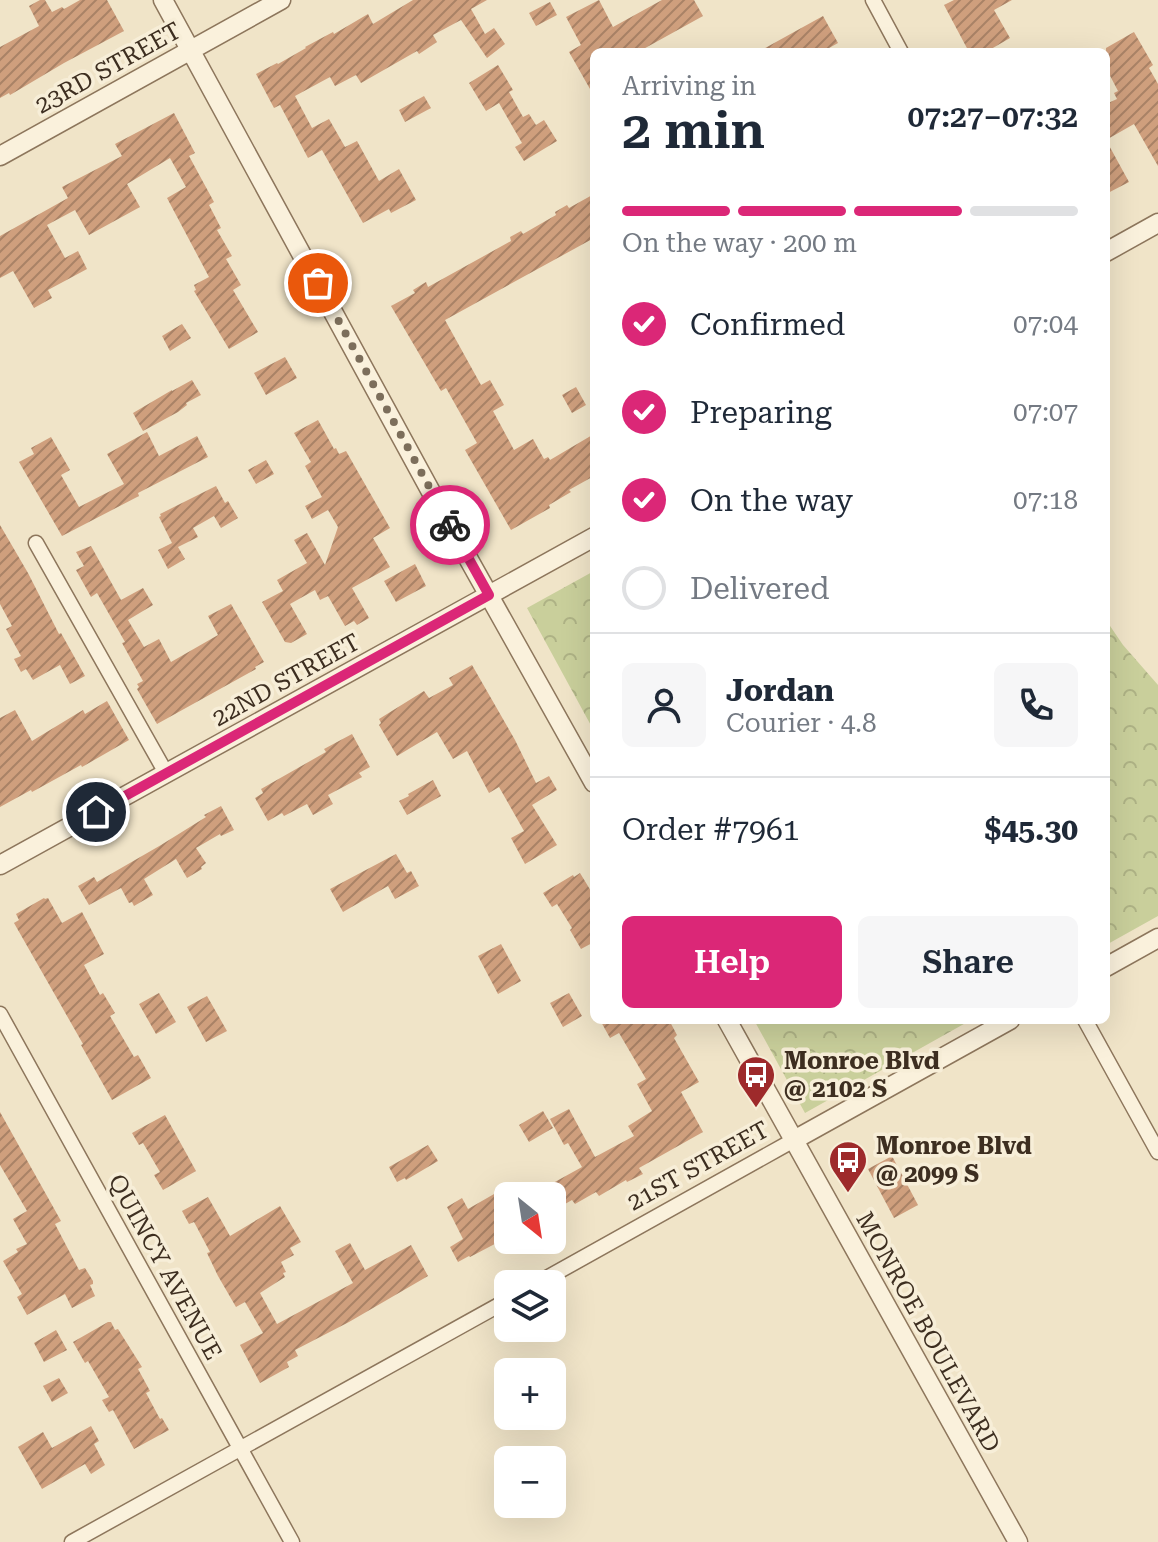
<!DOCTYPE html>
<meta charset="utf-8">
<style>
body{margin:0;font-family:"Roboto Serif",serif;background:#f6f6f7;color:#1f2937;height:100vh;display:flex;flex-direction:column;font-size:30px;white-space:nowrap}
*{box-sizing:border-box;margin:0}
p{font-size:26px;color:#747a83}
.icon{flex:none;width:44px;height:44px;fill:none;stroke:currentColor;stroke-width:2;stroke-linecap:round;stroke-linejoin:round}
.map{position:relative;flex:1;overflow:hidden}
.panel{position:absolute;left:590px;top:48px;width:520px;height:976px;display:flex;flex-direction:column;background:#fff;border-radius:12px;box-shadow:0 8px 32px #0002}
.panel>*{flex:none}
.needle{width:52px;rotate:150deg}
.controls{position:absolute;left:494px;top:1182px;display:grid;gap:16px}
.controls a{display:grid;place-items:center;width:72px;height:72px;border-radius:12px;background:#fff;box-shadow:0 8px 32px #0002;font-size:40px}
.pin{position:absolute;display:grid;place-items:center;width:68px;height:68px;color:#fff;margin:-34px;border:4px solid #fff;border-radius:50%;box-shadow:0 2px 8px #0007}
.courier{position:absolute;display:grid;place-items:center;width:80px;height:80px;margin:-40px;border:6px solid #db2777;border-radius:50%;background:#fff;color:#222;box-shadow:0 2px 10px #0007}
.summary em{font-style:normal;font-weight:600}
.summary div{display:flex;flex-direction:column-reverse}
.summary{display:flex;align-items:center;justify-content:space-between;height:136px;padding:0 32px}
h1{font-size:52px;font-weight:600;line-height:60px}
.bar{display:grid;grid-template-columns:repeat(4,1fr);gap:12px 8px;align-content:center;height:96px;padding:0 32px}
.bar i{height:10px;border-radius:6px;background:#e0e1e3}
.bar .selected{background:#db2777}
.bar p{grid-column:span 4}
.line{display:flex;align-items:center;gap:20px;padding:0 32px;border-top:2px solid #e0e1e3}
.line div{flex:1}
.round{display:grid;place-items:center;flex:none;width:84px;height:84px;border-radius:12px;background:#f6f6f7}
ol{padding:0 32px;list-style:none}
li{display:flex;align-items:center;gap:24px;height:88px}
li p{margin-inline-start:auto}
li .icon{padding:8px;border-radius:50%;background:#db2777;color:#fff;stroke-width:4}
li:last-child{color:#747a83}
li i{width:44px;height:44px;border:4px solid #e0e1e3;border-radius:50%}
.cta{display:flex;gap:16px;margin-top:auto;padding:16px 32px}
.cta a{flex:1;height:92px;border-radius:12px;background:#db2777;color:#fff;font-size:32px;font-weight:600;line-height:92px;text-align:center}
.cta a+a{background:#f6f6f7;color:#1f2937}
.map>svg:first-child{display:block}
</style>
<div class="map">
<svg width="1158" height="1542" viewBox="0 0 1158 1542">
<defs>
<pattern id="park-crowns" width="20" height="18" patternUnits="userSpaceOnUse" patternTransform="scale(2)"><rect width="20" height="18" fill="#c9cf9b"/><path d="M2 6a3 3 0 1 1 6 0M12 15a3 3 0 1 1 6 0" fill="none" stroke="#aeb285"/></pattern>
<pattern id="building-hatch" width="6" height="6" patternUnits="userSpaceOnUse" patternTransform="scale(2)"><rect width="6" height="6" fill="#cf9f7d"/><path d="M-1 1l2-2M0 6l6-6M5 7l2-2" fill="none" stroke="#a98266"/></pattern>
</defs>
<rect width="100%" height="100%" fill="#f0e4c8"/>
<!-- park -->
<path fill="url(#park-crowns)" d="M 594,571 L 594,731 L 527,608 Z
M 1106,620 L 1123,645 L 1158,685 L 1158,916 L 1106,945 Z
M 754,1020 L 971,1020 L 805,1113 Z"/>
<!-- building -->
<path fill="url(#building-hatch)" d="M 40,0 L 45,0 L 52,12 L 62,7 L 64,9 L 80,0 L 107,0 L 124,31 L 64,63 L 10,95 L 9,93 L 0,98 L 0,47 L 39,26 L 29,6 Z
M 413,0 L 487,0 L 471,9 L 485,34 L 494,28 L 505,44 L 487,58 L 461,20 L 433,35 L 437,42 L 419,54 L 417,51 L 361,83 L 356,75 L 335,86 L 330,77 L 295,96 L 312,128 L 329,119 L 345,147 L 357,141 L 379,181 L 399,169 L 416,200 L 391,213 L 389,209 L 363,223 L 322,150 L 308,158 L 280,105 L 274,108 L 256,74 L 277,63 L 278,64 L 306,48 L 305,47 L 333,32 L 334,34 L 368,14 L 373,24 Z
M 599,0 L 613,27 L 662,0 L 694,0 L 703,16 L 638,52 L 594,52 L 594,96 L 569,52 L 581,45 L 566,17 Z
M 954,0 L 1012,0 L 994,10 L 1010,38 L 986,52 L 969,52 L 944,5 Z
M 550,2 L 557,15 L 536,26 L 529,13 Z
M 823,16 L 838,43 L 822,52 L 758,52 Z
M 1134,32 L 1153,65 L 1149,68 L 1158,84 L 1158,166 L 1134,124 L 1106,140 L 1129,182 L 1106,194 L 1106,104 L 1117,99 L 1114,93 L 1118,91 L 1106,68 L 1106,48 Z
M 498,65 L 513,90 L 509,92 L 523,117 L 529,114 L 536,125 L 544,120 L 557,141 L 524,161 L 515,147 L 522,143 L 499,103 L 486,111 L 469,83 Z
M 424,96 L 431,108 L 405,122 L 399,110 Z
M 174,113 L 195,153 L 189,156 L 214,202 L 209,205 L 221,228 L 217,230 L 232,256 L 226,259 L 241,285 L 233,290 L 258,332 L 229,349 L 194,291 L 196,290 L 194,285 L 209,277 L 167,198 L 186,187 L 170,158 L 127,184 L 140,207 L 89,235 L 75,210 L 47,225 L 65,258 L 78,251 L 87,269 L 48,290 L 52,298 L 34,308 L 13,271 L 0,278 L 0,236 L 68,198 L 62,187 L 122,156 L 115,144 Z
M 594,194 L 594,238 L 445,320 L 481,385 L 490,380 L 504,405 L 493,411 L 514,450 L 533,439 L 544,459 L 548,457 L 550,460 L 594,434 L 594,476 L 569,490 L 571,492 L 549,505 L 550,508 L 511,530 L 465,450 L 477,443 L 446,388 L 441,391 L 391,306 L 415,293 L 413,290 L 426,282 L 428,287 L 511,241 L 510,237 L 521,231 L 523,234 L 556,215 L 555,212 L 567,205 L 569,208 Z
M 182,324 L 191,338 L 170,351 L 162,336 Z
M 285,357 L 297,378 L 266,395 L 254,373 Z
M 192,380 L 201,395 L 186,403 L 187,405 L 178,412 L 143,431 L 133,413 L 172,390 L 172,391 Z
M 576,387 L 586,405 L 572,413 L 562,395 Z
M 318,420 L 334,449 L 336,448 L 339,454 L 346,451 L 390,528 L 373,538 L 390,567 L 352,588 L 369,618 L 357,625 L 354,621 L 345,626 L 328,596 L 320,600 L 315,590 L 290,604 L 307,634 L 291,643 L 285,642 L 262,602 L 283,591 L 277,580 L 307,563 L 294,540 L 307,533 L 325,565 L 338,527 L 328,510 L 312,519 L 305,506 L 322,497 L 305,466 L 311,462 L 294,433 Z
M 147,432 L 159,456 L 197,436 L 208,457 L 138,493 L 139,496 L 62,536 L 19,462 L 34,454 L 31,448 L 51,437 L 70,470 L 61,475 L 79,507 L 124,484 L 107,454 Z
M 266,460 L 274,474 L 256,484 L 248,470 Z
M 216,486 L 225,503 L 228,501 L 238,518 L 221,528 L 214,516 L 193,528 L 198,537 L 178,547 L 185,559 L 168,569 L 158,550 L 172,543 L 159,517 L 161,516 L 160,514 Z
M 0,525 L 28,573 L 59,634 L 61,633 L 85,676 L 70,684 L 60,665 L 33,680 L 26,669 L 21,672 L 14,659 L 21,656 L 6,629 L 12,626 L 0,604 Z
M 91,546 L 121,600 L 143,588 L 153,605 L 128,620 L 144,647 L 159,639 L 171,662 L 218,635 L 208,616 L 231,604 L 264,662 L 255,667 L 256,669 L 157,724 L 137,689 L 139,687 L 137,684 L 143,681 L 122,643 L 125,642 L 97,593 L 91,597 L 76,570 L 84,566 L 76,552 Z
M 415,564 L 426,586 L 396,602 L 384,581 Z
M 472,665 L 515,740 L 536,783 L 549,776 L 557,790 L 532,805 L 557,845 L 525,864 L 511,838 L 524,831 L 499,787 L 489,793 L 467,751 L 453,759 L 437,732 L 397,756 L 379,725 L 381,723 L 379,719 L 424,691 L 429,698 L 453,685 L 449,678 Z
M 107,701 L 129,740 L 82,767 L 81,765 L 32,792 L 31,790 L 0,807 L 0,718 L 15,710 L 32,741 L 83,710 L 85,714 Z
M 352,734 L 370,767 L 359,773 L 362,777 L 328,795 L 333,804 L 313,815 L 307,804 L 284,816 L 282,813 L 268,821 L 255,798 L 263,793 L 261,789 L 326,752 L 324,749 Z
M 433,780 L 441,796 L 407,815 L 399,801 L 409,796 L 408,794 Z
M 221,806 L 234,830 L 221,836 L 220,834 L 196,848 L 206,863 L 201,867 L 202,869 L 187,878 L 176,859 L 144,879 L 153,895 L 134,906 L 132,902 L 129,903 L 121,888 L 89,905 L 78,886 L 94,877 L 97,882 L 161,845 L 206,817 L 204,815 Z
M 396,854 L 407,873 L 411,871 L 419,886 L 395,899 L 388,886 L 343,912 L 330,889 Z
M 580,873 L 594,896 L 594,942 L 581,949 L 570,930 L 572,928 L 557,904 L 552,907 L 543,893 L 573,875 L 574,877 Z
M 44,898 L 45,899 L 48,898 L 62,923 L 82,912 L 104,954 L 84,965 L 100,995 L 103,993 L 115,1013 L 110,1016 L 134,1057 L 138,1055 L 151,1078 L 112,1100 L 81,1045 L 83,1044 L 14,923 L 19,920 L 16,914 Z
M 501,944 L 521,981 L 498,994 L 478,956 Z
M 159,993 L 176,1022 L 156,1034 L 139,1004 Z
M 569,993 L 582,1016 L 563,1027 L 550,1003 Z
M 207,996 L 227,1031 L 206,1042 L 187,1007 Z
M 600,1020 L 669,1020 L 677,1035 L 674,1038 L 699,1082 L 681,1092 L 703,1132 L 639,1168 L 643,1174 L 627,1182 L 626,1180 L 599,1196 L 596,1192 L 575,1204 L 572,1200 L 565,1204 L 553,1183 L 582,1167 L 568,1143 L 564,1145 L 550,1119 L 569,1109 L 595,1157 L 634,1136 L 628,1126 L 652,1111 L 637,1084 L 646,1079 L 619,1033 L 610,1038 Z
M 543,1111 L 553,1128 L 529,1142 L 519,1125 Z
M 0,1112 L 61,1221 L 55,1224 L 79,1270 L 85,1268 L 93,1281 L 93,1284 L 90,1285 L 95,1296 L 72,1308 L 65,1294 L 27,1315 L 17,1297 L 22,1294 L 3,1261 L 18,1252 L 16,1249 L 27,1244 L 13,1219 L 27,1211 L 0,1165 Z
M 165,1115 L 196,1171 L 163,1190 L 154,1175 L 160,1172 L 143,1143 L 139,1145 L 132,1133 Z
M 428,1145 L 438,1161 L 406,1180 L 405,1178 L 397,1182 L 389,1167 Z
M 892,1156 L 918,1205 L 894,1218 L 868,1169 Z
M 508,1186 L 508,1237 L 470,1257 L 469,1256 L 458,1262 L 450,1247 L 463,1239 L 447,1207 L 462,1198 L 468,1209 Z
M 208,1197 L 230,1236 L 280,1206 L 301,1242 L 290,1248 L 294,1255 L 281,1262 L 286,1272 L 283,1273 L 285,1277 L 260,1293 L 277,1324 L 353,1283 L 335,1251 L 350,1243 L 365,1270 L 411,1245 L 428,1276 L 349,1322 L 295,1350 L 298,1356 L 287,1362 L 289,1367 L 260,1383 L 240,1345 L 263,1333 L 245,1302 L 236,1307 L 218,1276 L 207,1253 L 210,1252 L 194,1222 L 189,1224 L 182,1211 Z
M 108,1322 L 111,1322 L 115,1330 L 118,1329 L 142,1367 L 138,1369 L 150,1391 L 146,1393 L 160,1419 L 162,1418 L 169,1430 L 134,1449 L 113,1410 L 109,1412 L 102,1400 L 109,1397 L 88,1361 L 85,1363 L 73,1342 Z
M 56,1330 L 67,1350 L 44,1362 L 34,1343 Z
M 59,1378 L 68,1393 L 52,1402 L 43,1386 Z
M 91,1426 L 99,1441 L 94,1444 L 105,1465 L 91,1474 L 85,1464 L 42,1489 L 18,1447 L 43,1432 L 52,1448 Z"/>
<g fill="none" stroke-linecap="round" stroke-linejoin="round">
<defs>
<path id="minor" d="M 873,0 L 901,52
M 36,543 L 166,773
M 0,1014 L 292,1542
M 1085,1020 L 1158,1152
M 536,1284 L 794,1140
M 72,1542 L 508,1300"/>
<path id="tertiary" d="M 163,0 L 436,501 L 594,783
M 0,156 L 281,0
M 1106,252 L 1158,223
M 0,865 L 594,537
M 1106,967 L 1158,938
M 727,1020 L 1018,1542
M 794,1140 L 1010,1020"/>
</defs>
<!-- minor casing -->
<use href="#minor" stroke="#8d765c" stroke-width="17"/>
<!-- tertiary casing -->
<use href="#tertiary" stroke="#8d765c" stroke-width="21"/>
<!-- minor -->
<use href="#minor" stroke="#faf1dc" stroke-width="14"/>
<!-- tertiary -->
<use href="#tertiary" stroke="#faf1dc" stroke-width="18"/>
</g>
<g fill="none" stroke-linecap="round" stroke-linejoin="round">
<!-- done -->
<path stroke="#7c6e5b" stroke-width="8" stroke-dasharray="0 14.4" d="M 318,283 L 450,525"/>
<!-- route -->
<path stroke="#db2777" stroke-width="10" d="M 96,812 L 489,595 L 450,525"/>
</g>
<!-- icons -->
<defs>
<symbol id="bus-pin" viewBox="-11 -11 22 30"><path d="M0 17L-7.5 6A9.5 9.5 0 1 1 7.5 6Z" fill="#9e2a2b" stroke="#f7eed8"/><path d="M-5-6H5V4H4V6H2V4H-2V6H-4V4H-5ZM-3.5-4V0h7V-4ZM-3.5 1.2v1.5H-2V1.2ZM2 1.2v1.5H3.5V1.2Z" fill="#fff"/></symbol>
</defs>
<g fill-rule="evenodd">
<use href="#bus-pin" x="734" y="1053" width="44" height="60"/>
<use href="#bus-pin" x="826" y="1138" width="44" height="60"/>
</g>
<g text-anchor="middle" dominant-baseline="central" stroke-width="7" stroke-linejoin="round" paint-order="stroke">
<!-- street labels -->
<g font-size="24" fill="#3d2e20" stroke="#f7eed8">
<text transform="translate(108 68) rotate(-29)">23RD STREET</text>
<text transform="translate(286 680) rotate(-29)">22ND STREET</text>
<text transform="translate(698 1166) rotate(-29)">21ST STREET</text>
<text transform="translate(165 1267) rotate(61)">QUINCY AVENUE</text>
<text transform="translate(928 1332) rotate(61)">MONROE BOULEVARD</text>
</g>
<!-- poi labels -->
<g font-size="24" font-weight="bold" fill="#3d2e20" stroke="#f7eed8" text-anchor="start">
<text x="784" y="1061">Monroe Blvd<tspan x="784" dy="28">@ 2102 S</tspan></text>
<text x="876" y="1146">Monroe Blvd<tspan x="876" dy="28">@ 2099 S</tspan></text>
</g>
</g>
</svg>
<div class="controls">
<a><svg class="needle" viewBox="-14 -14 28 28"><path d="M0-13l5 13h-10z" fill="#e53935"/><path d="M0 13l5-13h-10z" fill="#747a83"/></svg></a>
<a><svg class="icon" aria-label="layers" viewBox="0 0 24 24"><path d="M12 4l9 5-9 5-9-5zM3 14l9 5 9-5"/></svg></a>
<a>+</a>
<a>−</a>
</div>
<div class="pin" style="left:318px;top:283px;background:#ea580c"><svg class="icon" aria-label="bag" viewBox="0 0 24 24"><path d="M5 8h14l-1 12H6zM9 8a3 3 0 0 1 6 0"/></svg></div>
<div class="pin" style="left:96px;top:812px;background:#1f2937"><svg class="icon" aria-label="home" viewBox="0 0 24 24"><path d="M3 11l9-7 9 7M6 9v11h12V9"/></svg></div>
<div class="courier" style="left:450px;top:525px"><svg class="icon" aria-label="bike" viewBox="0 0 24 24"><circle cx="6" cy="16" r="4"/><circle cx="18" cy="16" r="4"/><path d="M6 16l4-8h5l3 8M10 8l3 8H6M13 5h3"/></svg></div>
<section class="panel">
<div class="summary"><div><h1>2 min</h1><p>Arriving in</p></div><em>07:27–07:32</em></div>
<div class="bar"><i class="selected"></i><i class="selected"></i><i class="selected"></i><i></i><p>On the way · 200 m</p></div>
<ol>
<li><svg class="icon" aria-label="check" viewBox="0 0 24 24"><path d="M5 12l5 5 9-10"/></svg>Confirmed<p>07:04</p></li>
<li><svg class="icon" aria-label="check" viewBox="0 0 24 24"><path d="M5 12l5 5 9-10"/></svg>Preparing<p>07:07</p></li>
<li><svg class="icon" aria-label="check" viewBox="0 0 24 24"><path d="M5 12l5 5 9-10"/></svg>On the way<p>07:18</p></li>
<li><i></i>Delivered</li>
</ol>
<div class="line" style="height:144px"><a class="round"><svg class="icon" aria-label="person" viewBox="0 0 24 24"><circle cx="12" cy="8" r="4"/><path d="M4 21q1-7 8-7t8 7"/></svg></a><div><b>Jordan</b><p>Courier · 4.8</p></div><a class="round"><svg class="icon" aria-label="phone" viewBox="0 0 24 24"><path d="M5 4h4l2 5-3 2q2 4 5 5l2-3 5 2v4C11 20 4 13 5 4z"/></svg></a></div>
<div class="line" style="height:104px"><div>Order #7961</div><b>$45.30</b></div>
<div class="cta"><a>Help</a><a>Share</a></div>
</section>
</div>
